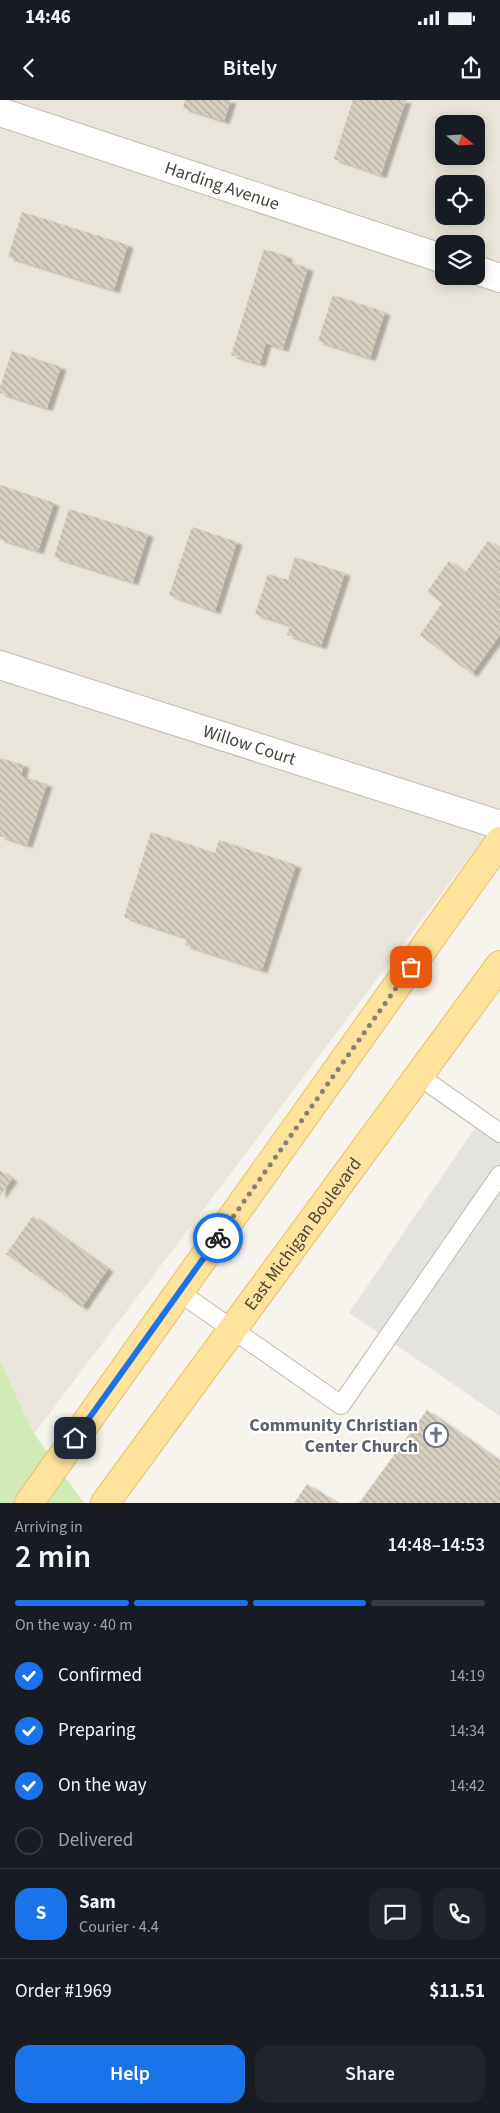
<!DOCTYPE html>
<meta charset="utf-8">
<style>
body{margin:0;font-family:"Source Sans 3",sans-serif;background:#20242c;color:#f1f3f6;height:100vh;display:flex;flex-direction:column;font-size:19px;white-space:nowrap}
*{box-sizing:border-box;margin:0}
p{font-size:16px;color:#9ea1a6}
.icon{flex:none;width:28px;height:28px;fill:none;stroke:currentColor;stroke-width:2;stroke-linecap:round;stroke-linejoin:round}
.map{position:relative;height:1403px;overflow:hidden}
.details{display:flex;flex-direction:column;background:#171b24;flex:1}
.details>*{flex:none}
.needle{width:32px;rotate:108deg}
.controls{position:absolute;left:435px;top:15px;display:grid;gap:10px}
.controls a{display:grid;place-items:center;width:50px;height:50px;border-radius:10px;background:#171b24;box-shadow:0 2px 12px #0003;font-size:25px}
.pin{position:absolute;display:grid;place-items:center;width:42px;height:42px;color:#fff;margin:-21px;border-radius:10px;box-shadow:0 2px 8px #0006}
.courier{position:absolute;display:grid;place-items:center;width:50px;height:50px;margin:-25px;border:4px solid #1a73e8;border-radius:50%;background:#fff;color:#222;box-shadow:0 1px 6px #0007}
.headline em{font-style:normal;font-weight:600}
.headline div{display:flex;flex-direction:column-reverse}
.headline{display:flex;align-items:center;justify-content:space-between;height:85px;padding:0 15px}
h1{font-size:32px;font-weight:600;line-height:38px}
.bar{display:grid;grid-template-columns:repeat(4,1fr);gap:8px 5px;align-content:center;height:60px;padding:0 15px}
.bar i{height:6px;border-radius:4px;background:#363941}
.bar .active{background:#1a73e8}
.bar p{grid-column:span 4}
.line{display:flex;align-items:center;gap:12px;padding:0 15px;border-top:1px solid #363941}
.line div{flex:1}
.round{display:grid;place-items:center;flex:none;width:52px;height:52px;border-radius:15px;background:#20242c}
ol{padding:0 15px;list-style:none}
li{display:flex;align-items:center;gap:15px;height:55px}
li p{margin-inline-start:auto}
li .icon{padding:5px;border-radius:50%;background:#1a73e8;color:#fff;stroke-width:4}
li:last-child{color:#9ea1a6}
li i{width:28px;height:28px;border:2px solid #363941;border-radius:50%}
.cta{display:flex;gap:10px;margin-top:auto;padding:10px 15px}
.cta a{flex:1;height:58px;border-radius:15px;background:#1a73e8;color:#fff;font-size:20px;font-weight:600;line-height:58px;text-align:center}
.cta a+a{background:#20242c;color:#f1f3f6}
.status{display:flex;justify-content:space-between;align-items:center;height:35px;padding:0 25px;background:#171b24;direction:ltr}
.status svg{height:14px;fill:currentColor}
header{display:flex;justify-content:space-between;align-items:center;height:65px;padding:0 15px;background:#171b24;font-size:22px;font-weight:600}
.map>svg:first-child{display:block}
</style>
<div class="status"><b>14:46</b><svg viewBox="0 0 49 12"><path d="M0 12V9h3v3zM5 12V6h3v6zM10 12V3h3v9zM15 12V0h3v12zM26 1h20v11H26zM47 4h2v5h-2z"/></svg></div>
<header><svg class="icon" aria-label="back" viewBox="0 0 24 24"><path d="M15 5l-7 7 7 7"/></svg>Bitely<svg class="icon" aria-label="share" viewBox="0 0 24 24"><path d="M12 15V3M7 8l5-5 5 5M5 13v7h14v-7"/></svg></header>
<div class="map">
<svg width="500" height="1403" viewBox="0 0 500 1403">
<defs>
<pattern id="building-back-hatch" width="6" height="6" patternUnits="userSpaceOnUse" patternTransform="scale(1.25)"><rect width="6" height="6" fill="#d8cfc1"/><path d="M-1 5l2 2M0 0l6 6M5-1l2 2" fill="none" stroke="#b1aa9e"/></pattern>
<filter id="shadow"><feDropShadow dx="5.5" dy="3" stdDeviation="1" flood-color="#0004"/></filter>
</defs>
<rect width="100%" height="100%" fill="#f6f3ec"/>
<!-- residential -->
<path fill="#eae5da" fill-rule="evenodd" d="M 0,0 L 500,0 L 500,716 L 34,1334 L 0,1261 ZM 444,24 L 476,24 L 476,56 L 444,56 ZM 444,84 L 476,84 L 476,116 L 444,116 ZM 444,144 L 476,144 L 476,176 L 444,176 Z"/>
<!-- green -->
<path fill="#d2eab5" d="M 0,1261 L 34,1334 L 84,1403 L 0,1403 Z"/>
<!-- parking -->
<path fill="#e5e3e0" d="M 483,1016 L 500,1028 L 500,1316 L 349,1213 Z"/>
<!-- building -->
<path fill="url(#building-back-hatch)" filter="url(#shadow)" d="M 185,0 L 231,0 L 224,21 L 183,8 Z
M 353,0 L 406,0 L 381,75 L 334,59 Z
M 22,112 L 128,145 L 114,190 L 8,157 Z
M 264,149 L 287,156 L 286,161 L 308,168 L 283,249 L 266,243 L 260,264 L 231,255 Z
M 333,195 L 385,212 L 370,258 L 318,241 Z
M 12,251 L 61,267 L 47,308 L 0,293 L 0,287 Z
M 0,385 L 54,403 L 38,451 L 0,439 Z
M 69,409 L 148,434 L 133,482 L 54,457 Z
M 192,427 L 237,442 L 215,511 L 169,495 Z
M 488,441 L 500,449 L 500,535 L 472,574 L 420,535 L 442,503 L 427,492 L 449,461 L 465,473 Z
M 295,457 L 345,473 L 321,546 L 287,535 L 290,525 L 255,514 L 268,474 L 288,480 Z
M 0,658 L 24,665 L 21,676 L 47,684 L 27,745 L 0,736 Z
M 151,732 L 215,753 L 219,740 L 296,765 L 262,870 L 185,845 L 187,838 L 124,817 Z
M 0,1070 L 12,1079 L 0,1096 Z
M 33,1116 L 108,1169 L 82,1207 L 6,1154 Z
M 427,1310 L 500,1361 L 500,1403 L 359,1403 Z
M 307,1384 L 338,1403 L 294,1403 Z"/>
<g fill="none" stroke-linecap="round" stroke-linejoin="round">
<defs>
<path id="service" d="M 419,976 L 500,1033
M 179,1192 L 341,1305 L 500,1075"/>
<g id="minor">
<path id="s1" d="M 0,12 L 444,159"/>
<path d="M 476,170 L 500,178"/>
<path id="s2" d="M 0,565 L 500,725"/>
</g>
<g id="primary">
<path d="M 29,1403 L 500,741"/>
<path id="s3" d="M 105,1403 L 500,865"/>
</g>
</defs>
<!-- service casing -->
<use href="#service" stroke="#c2bbae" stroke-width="20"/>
<!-- minor casing -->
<use href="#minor" stroke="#c2bbae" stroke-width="30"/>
<!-- primary casing -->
<use href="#primary" stroke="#e6c16a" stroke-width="30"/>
<!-- service -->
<use href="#service" stroke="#fff" stroke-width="18"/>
<!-- minor -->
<use href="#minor" stroke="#fff" stroke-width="28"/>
<!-- primary -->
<use href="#primary" stroke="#ffe39c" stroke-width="28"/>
</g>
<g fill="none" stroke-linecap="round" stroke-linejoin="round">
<!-- done -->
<path stroke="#878178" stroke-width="5" stroke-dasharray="0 9" d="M 218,1138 L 411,867"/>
<!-- route -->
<path stroke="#1a73e8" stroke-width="6" d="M 75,1338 L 218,1138"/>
</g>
<!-- icons -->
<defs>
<symbol id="church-ring" viewBox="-11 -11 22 22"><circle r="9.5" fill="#fff" stroke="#6b7280" stroke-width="1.5"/><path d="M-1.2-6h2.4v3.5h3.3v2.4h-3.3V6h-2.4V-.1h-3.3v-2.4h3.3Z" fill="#6b7280"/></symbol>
</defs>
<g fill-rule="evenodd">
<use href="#church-ring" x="422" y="1321" width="28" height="28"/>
</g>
<g text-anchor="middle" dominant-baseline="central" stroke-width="4.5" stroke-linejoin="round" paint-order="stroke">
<!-- street labels -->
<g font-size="18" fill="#4b4439" stroke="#fff">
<text stroke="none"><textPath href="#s1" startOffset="234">Harding Avenue</textPath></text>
<text stroke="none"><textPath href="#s2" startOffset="262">Willow Court</textPath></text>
<text stroke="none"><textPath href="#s3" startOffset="334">East Michigan Boulevard</textPath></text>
</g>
<!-- worship labels -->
<g font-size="18" font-weight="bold" fill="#5b616d" stroke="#fff" text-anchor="end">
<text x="418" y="1325">Community Christian<tspan x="418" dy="21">Center Church</tspan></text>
</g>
</g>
</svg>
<div class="controls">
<a><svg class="needle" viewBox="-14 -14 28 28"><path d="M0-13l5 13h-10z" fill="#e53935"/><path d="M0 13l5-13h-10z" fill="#9ea1a6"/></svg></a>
<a><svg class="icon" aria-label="locate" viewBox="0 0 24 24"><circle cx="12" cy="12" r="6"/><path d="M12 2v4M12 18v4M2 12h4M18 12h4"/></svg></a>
<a><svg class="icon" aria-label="layers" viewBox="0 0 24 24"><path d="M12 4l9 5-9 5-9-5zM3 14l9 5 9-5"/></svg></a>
</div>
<div class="pin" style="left:411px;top:867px;background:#ea580c"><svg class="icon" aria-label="bag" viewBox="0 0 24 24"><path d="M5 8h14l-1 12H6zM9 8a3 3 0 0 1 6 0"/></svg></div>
<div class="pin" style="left:75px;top:1338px;background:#1f2937"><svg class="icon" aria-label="home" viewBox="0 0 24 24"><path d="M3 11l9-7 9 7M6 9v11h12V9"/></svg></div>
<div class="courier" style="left:218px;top:1138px"><svg class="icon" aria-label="bike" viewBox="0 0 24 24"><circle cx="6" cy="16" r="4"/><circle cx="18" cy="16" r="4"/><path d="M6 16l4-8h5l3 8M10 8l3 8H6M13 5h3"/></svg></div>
</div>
<section class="details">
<div class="headline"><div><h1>2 min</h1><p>Arriving in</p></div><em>14:48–14:53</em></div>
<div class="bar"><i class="active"></i><i class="active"></i><i class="active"></i><i></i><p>On the way · 40 m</p></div>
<ol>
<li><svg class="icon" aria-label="check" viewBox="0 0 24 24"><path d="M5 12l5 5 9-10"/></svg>Confirmed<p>14:19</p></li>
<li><svg class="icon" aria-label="check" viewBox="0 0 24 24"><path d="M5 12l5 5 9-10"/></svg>Preparing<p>14:34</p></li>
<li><svg class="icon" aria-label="check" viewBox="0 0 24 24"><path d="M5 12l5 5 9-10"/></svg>On the way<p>14:42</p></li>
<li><i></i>Delivered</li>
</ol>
<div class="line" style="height:90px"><b class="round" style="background:#1a73e8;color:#fff">S</b><div><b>Sam</b><p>Courier · 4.4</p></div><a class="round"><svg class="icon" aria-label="chat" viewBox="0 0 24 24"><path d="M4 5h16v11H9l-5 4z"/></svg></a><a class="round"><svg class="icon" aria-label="phone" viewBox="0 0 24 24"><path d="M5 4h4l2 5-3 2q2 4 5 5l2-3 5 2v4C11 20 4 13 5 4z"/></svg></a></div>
<div class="line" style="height:65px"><div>Order #1969</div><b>$11.51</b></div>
<div class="cta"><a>Help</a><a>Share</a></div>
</section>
